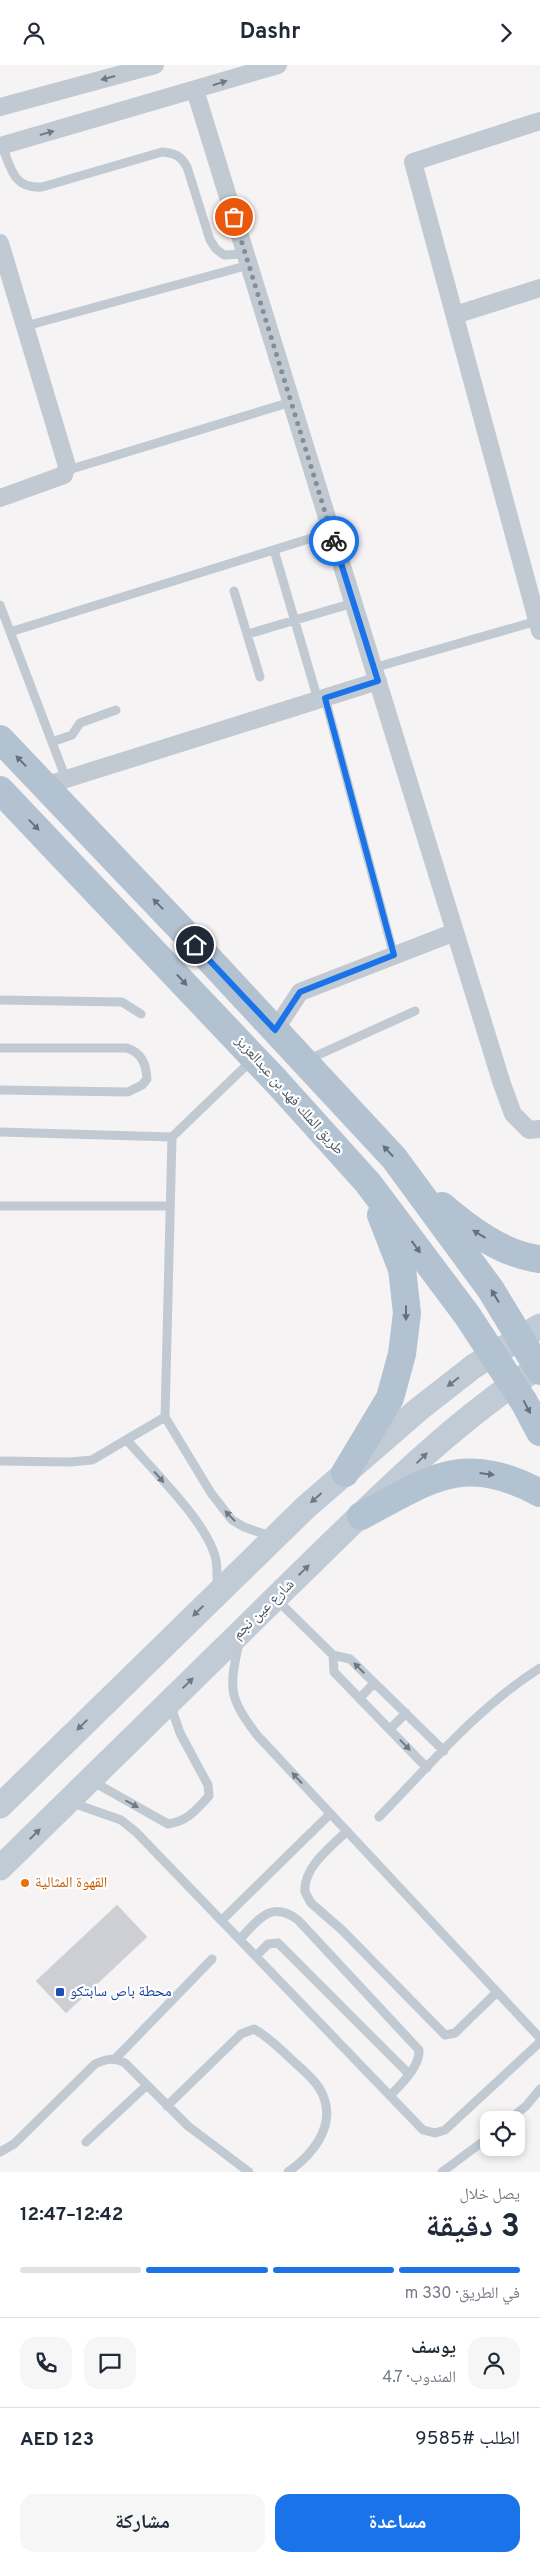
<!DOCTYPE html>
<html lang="ar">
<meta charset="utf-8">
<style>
body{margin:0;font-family:Overpass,"Noto Naskh Arabic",sans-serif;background:#f6f6f7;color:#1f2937;direction:rtl;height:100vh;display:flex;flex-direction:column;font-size:19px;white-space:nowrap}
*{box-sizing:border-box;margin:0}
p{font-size:16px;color:#747a83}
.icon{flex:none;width:28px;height:28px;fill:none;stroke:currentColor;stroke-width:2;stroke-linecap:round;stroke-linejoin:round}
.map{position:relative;height:2107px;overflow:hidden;direction:ltr}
.sheet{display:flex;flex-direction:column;background:#fff;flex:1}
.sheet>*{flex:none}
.controls{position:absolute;left:480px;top:2046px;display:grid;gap:10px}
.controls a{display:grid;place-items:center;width:45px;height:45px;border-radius:10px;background:#fff;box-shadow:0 2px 8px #0003;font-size:25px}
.pin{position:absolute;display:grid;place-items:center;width:42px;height:42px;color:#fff;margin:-21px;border:2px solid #fff;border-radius:50%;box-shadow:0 1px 5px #0007}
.courier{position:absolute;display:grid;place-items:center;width:50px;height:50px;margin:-25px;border:4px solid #1a73e8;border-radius:50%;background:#fff;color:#222;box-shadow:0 1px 6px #0007}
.head em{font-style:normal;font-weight:700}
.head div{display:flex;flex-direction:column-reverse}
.head{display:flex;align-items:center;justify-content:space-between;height:85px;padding:0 20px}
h1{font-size:32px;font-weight:700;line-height:38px}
.bar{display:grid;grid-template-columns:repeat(4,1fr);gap:8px 5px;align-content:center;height:60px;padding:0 20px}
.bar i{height:6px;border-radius:4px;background:#e0e1e3}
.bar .current{background:#1a73e8}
.bar p{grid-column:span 4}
.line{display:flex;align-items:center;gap:12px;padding:0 20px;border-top:1px solid #e0e1e3}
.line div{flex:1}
.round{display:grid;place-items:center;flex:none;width:52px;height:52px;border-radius:15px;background:#f6f6f7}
.primary-button{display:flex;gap:10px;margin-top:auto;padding:10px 20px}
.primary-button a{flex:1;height:58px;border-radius:15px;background:#1a73e8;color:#fff;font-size:20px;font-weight:700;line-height:58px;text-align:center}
.primary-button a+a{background:#f6f6f7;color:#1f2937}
header{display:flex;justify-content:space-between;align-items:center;height:65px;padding:0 20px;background:#fff;font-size:22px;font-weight:700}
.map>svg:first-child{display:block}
</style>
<header><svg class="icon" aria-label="forward" viewBox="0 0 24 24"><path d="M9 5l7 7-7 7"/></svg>Dashr<svg class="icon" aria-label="person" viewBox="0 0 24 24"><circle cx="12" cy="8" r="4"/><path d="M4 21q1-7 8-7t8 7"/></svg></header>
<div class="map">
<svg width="540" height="2107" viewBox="0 0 540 2107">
<rect width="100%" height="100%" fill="#f5f3f3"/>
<!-- building -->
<path fill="#cdcfd5" stroke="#d7d9de" d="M 117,1840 L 147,1872 L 66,1948 L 36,1916 Z"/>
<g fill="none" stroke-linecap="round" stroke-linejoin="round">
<!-- lane -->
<path stroke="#c1cad2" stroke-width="9" d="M 2,81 C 11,103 13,124 42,122 L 162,87 C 175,88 181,91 187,102 L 210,175 L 216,184 L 224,190 L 245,189
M 26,261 L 249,200
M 65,406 L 291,337
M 274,485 L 318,635
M 234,526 L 260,612
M 0,540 L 66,714
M 10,567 L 331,467
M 248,569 L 353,538
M 373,603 L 537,556
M 325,633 L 394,891
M 52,677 L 72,670 L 80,658 L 116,645
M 0,935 L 122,937 L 141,949
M 0,983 L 127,983 C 142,988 146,999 147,1014 L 142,1020 L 128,1027 L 0,1025
M 252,995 L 172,1072 L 165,1352 L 211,1428 L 232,1455 L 244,1462 L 273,1472
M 307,995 L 415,946
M 0,1067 L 172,1072
M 0,1141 L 170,1141
M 127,1375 C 152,1405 205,1455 215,1491 C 218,1501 217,1512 217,1522
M 0,1396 L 70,1397 L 92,1395 L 165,1352
M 277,1535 L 333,1590 L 350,1594 L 444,1686
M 239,1578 C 229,1623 228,1632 257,1670 L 540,1973
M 333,1590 L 334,1607 L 427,1703
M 360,1633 L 374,1618
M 390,1664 L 406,1648
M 92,1716 L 168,1759 C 188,1756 196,1745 209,1731 L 208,1720 L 180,1668 L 170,1639
M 70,1737 L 121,1755 L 136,1767 L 423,2065 L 435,2068 L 445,2065 L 540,1977
M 379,1752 C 430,1700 478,1642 540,1603
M 347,1766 C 331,1782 303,1802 305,1827 L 311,1838 L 342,1865 L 445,1970 L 455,1968 L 497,1927
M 222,1855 L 330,1749
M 240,1874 C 259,1854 271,1835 298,1855 L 419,1985 C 420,2002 401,2019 390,2031
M 256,1891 L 268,1879 L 278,1878 L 409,2009
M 116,1993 L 212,1894
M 167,2041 L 241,1969 L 254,1964 C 269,1972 280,1984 292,1995 C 304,2006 319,2018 324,2033 C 335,2063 311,2091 288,2107
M 509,2055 L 526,2041 L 540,2024
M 86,2077 L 147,2020
M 0,2087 L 14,2079 L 95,1999 C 106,1994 113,1992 125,1998 L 188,2061 L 249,2107
M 442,2107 L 489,2072"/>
<!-- street -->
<path stroke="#c1cad2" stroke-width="18" d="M 195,25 L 502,1019 L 513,1049 L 529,1065 L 540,1064
M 0,42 L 155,0
M 540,56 L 413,97 L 540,566
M 0,81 L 278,0
M 0,178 L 67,401 L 64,410 L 0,433
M 455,250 L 540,223
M 44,721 L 378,616
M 275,965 L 300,927 L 455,867"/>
<!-- secondary -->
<path stroke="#c1cbd6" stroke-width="25" d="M 0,1741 L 306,1442 L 419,1344 L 474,1301 L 540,1261
M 0,1803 C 99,1705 199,1608 299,1510 C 375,1436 450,1359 540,1301"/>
<!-- primary -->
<path stroke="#b3c2d1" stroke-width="28" d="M 0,674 L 182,865 L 394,1093 L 491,1225 L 540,1306
M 0,725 L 277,1017 L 368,1118 L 467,1250 L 524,1337 L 540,1367
M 442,1141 C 469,1164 503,1190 540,1194
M 345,1408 L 390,1333 L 402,1289 L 407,1248 L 402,1204 L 381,1150
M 361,1451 C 431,1414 462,1387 540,1428"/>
</g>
<!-- one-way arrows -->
<defs><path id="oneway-solid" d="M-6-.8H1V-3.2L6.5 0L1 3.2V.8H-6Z" transform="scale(1.25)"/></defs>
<g fill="#6e7983">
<use href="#oneway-solid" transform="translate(108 13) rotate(165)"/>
<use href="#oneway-solid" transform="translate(220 18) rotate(-17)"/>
<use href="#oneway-solid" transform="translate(47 68) rotate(-16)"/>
<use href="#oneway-solid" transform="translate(159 1412) rotate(49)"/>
<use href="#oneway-solid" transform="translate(230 1451) rotate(-134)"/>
<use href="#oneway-solid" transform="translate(359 1603) rotate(-135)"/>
<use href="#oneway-solid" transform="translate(405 1680) rotate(46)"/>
<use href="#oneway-solid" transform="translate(297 1713) rotate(-133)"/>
<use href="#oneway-solid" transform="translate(132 1739) rotate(29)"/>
</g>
<g fill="#64717d">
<use href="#oneway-solid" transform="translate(21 696) rotate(-134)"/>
<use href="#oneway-solid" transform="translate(34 760) rotate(46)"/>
<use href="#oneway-solid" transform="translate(158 839) rotate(-134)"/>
<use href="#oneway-solid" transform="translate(182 915) rotate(47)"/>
<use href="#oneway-solid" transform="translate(388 1086) rotate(-133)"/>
<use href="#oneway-solid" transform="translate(479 1169) rotate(-149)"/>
<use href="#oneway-solid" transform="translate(416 1182) rotate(54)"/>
<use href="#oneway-solid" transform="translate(495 1231) rotate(-122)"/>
<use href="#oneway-solid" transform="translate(406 1248) rotate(90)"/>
<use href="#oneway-solid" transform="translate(527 1342) rotate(62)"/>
<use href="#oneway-solid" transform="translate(487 1409) rotate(7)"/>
</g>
<g fill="#6e7984">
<use href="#oneway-solid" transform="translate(453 1317) rotate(142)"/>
<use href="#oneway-solid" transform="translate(422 1393) rotate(-44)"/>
<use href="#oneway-solid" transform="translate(316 1433) rotate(139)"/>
<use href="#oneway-solid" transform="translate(304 1505) rotate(-44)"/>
<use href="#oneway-solid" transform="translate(198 1546) rotate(136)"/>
<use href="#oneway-solid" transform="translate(188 1618) rotate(-44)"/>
<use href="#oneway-solid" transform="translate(82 1660) rotate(135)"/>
<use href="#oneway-solid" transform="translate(35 1769) rotate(-45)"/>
</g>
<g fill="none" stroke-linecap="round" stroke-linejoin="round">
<!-- done -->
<path stroke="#868d94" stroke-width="5" stroke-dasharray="0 9" d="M 234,152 L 334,476"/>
<!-- route -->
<path stroke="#1a73e8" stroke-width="6" d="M 195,880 L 275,965 L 300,927 L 394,890 L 325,633 L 378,616 L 334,476"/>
</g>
<!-- markers -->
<circle fill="#e8710a" stroke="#fff" stroke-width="2" cx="25" cy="1818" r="5"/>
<rect fill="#1a4fb4" stroke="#fff" stroke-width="2" x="55" y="1922" width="10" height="10" rx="2.5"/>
<g text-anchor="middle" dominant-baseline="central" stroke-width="4.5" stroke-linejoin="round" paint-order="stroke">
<!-- street labels -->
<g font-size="15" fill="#4a5661" stroke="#fff">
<text transform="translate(289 1031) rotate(48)">طريق الملك فهد بن عبدالعزيز</text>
<text transform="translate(264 1545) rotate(-44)">شارع عين نجم</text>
</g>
<!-- food labels -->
<g font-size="15" fill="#c56008" stroke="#fff" text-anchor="start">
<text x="35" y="1818">القهوة المثالية</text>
</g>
<!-- transit labels -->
<g font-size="15" fill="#164399" stroke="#fff" text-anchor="start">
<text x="70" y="1927">محطة باص سابتكو</text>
</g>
</g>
</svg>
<div class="controls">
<a><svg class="icon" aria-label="locate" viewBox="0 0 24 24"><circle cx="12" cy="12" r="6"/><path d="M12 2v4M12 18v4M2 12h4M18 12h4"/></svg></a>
</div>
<div class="pin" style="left:234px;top:152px;background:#ea580c"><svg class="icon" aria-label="bag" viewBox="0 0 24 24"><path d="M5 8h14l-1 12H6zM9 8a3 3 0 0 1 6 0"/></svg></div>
<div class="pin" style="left:195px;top:880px;background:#1f2937"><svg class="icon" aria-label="home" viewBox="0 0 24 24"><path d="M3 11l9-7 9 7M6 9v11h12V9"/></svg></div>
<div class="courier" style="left:334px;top:476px"><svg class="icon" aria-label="bike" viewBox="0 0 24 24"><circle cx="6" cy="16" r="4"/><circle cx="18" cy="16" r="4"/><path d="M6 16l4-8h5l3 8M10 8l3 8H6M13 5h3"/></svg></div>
</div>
<section class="sheet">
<div class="head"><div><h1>3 دقيقة</h1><p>يصل خلال</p></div><em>12:42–12:47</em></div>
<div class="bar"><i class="current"></i><i class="current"></i><i class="current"></i><i></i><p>في الطريق · 330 m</p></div>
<div class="line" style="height:90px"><a class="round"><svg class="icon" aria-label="person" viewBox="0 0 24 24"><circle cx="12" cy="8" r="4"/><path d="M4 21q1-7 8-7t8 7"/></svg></a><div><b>يوسف</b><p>المندوب · 4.7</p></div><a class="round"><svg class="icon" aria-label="chat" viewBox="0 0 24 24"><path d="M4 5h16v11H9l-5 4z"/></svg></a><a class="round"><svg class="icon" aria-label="phone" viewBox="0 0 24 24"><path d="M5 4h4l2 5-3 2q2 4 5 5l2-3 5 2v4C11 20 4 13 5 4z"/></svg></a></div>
<div class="line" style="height:65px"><div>الطلب #9585</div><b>AED 123</b></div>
<div class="primary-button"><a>مساعدة</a><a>مشاركة</a></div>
</section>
